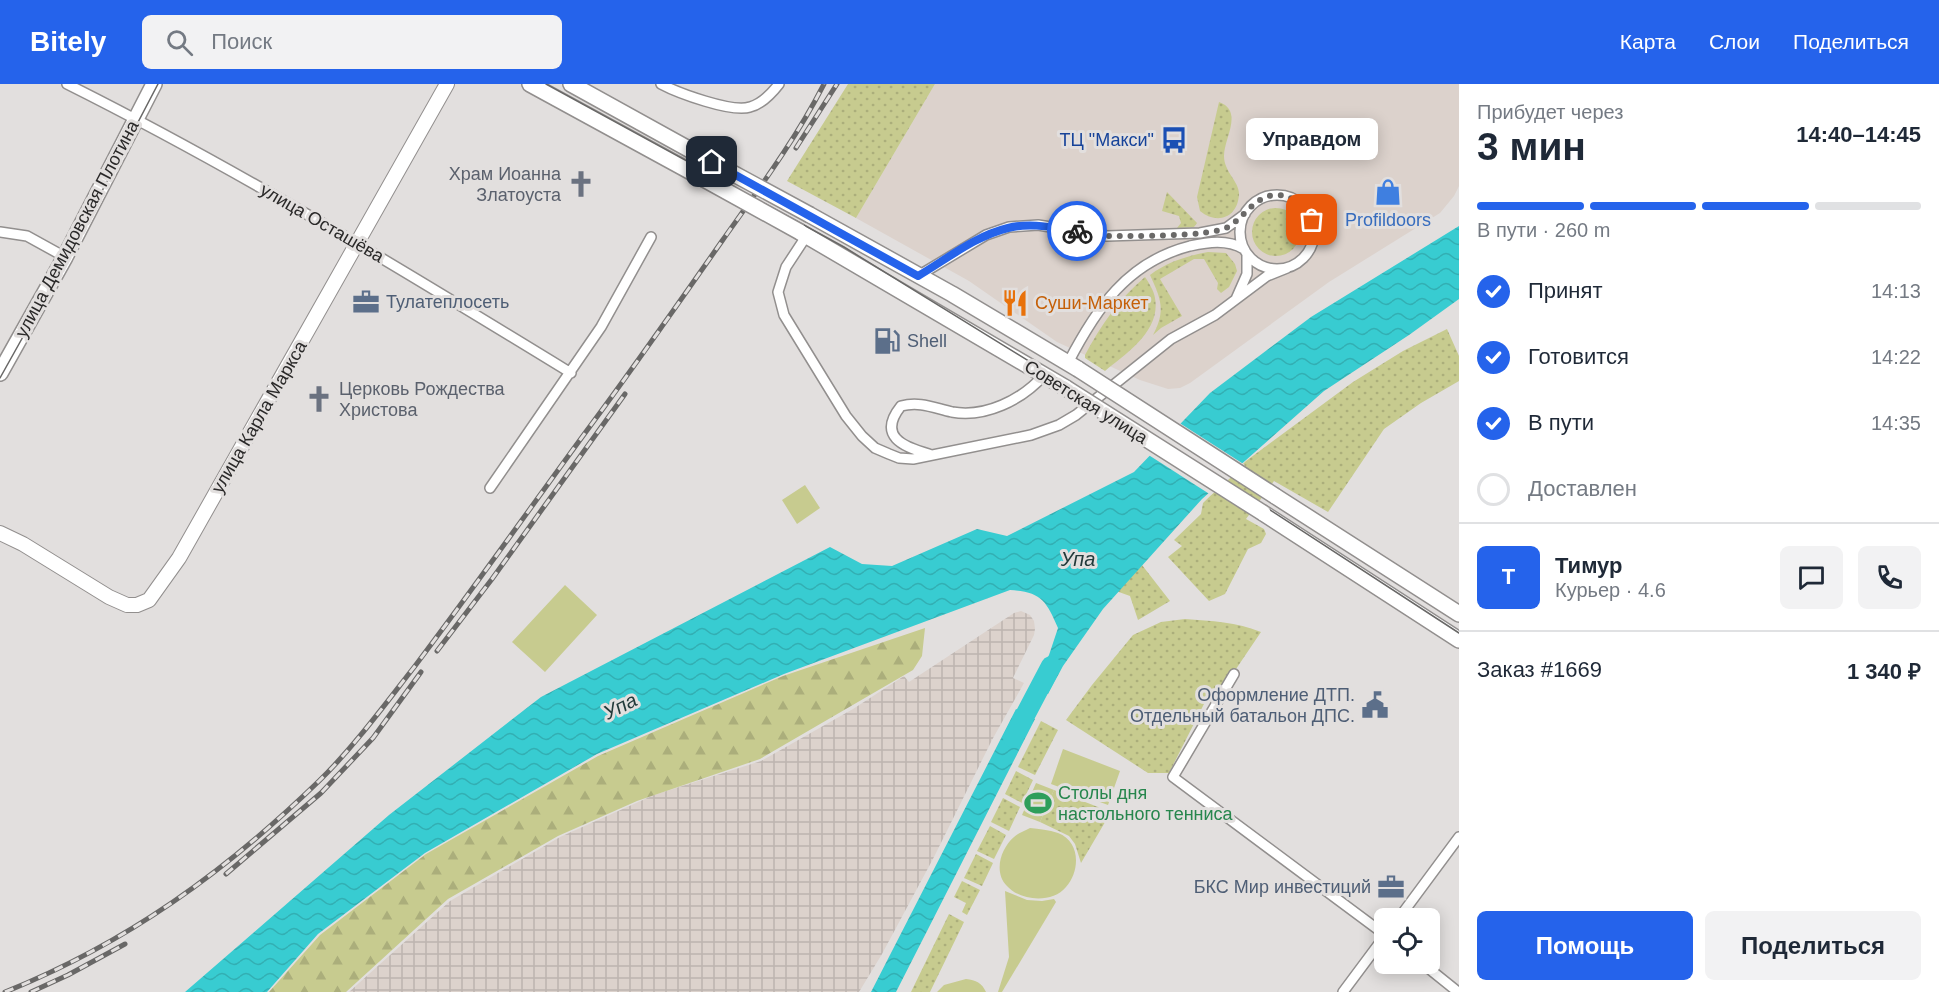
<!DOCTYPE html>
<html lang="ru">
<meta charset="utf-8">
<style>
body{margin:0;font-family:Helvetica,sans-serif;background:#f2f2f3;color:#1f2937;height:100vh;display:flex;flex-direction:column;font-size:22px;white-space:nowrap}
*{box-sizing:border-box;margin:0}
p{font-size:20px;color:#747a83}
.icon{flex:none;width:33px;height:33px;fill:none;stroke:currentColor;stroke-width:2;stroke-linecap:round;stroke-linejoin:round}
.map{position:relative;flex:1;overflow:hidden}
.panel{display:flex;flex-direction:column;background:#fff;width:480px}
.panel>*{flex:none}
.tools{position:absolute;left:1374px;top:824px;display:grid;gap:12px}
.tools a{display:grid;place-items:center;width:66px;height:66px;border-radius:9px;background:#fff;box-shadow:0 3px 15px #0003;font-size:30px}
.pin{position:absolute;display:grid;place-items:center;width:51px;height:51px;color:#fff;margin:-26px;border-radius:12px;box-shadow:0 3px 9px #0006}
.courier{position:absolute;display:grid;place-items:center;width:60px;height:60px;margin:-30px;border:4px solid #2563eb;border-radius:50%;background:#fff;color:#222;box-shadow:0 2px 8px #0007}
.bubble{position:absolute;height:42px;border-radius:9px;background:#fff;box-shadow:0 3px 15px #0003;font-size:20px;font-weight:700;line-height:42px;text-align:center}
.summary em{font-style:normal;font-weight:700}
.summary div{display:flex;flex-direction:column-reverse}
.summary{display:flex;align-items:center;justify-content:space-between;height:102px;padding:0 18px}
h1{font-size:39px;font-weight:700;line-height:45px}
.bar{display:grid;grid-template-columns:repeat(4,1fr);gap:9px 6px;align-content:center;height:72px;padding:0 18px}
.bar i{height:8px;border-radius:4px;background:#e0e1e3}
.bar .current{background:#2563eb}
.bar p{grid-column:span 4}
.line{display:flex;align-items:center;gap:15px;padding:0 18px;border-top:2px solid #e0e1e3}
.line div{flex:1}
.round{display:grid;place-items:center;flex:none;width:63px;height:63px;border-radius:9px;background:#f2f2f3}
ol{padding:0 18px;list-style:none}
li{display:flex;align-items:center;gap:18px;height:66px}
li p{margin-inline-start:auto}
li .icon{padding:6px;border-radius:50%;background:#2563eb;color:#fff;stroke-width:4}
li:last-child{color:#747a83}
li i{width:33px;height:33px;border:3px solid #e0e1e3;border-radius:50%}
.primary-button{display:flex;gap:12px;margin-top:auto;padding:12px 18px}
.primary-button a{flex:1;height:69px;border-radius:9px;background:#2563eb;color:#fff;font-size:24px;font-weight:700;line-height:69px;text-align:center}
.primary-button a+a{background:#f2f2f3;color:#1f2937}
header{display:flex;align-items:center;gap:36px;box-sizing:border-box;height:84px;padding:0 30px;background:#2563eb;color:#fff}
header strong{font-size:28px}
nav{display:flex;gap:33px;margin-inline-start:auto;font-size:21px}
.search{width:420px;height:54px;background:#f2f2f3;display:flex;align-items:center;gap:15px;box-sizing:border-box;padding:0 21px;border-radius:9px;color:#747a83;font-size:22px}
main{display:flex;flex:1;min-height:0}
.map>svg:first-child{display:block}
</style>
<header>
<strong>Bitely</strong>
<div class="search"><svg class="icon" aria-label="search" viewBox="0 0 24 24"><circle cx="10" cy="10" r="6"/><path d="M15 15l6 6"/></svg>Поиск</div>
<nav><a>Карта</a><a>Слои</a><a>Поделиться</a></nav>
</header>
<main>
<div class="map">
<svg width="1459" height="908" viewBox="0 0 1459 908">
<defs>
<pattern id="industrial-grid" width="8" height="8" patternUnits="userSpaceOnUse" patternTransform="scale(1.5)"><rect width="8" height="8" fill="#dcd2cc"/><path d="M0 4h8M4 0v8" fill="none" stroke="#bdb4af"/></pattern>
<pattern id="grass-dots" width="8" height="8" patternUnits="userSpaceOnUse" patternTransform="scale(1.5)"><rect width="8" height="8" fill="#c7cb8f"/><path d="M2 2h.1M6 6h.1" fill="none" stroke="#abae7b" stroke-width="1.8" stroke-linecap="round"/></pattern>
<pattern id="forest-firs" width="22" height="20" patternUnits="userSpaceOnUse" patternTransform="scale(1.5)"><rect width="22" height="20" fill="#c7cb8f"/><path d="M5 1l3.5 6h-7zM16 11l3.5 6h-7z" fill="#abae7b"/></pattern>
<pattern id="water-waves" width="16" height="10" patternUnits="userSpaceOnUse" patternTransform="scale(1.5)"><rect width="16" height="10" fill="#38ccd1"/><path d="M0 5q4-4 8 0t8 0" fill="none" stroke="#32afb3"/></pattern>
</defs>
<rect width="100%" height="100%" fill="#e2dfde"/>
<!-- built -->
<path fill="#dcd2cc" d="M 935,0 L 1459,0 L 1459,102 L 1454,112 L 1440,129 L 1329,198 L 1190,299 L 1180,304 L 1168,305 L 1140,296 L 1057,258 L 969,197 L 856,134 Z"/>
<!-- industrial -->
<path fill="url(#industrial-grid)" d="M 1021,527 L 1030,531 L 1034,537 L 1035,545 L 1034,551 L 1013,594 L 1024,599 L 992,656 L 934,773 L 882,870 L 859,908 L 349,908 L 450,817 L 560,753 L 654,711 L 761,677 L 853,625 L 904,592 L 909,598 L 1014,529 Z"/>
<!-- grass -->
<path fill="url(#grass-dots)" d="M 848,0 L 935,0 L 856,134 L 787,97 Z
M 1219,18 C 1244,27 1224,54 1224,72 C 1224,88 1239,97 1239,110 C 1238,134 1217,141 1200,127 L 1197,113 Z
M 1167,108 L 1197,139 L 1194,143 L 1177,144 L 1181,139 L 1179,132 L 1162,127 Z
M1252 148a24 24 0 1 1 48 0a24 24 0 1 1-48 0Z
M 1208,168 L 1226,169 L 1235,180 L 1237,187 L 1229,203 L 1221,209 L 1217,205 L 1218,199 L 1204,175 L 1194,175 L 1160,195 L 1182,232 L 1161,244 L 1153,251 C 1166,226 1161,215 1150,191 C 1167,178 1187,172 1208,168 Z
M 1145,193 C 1149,199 1154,207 1155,214 C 1161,247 1127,269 1105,287 L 1085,274 L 1085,271 C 1101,241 1119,215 1145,193 Z
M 1447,245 L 1459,272 L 1459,297 L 1421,319 L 1384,345 L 1328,428 L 1274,397 L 1246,435 L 1264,445 L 1266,450 L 1261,459 L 1248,465 L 1225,510 L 1209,517 L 1168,473 L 1182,462 L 1174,456 L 1201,430 L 1203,419 L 1246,377 L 1353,298 L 1403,267 Z
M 1142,481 L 1170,517 L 1138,536 L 1130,512 L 1116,507 Z
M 1185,535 C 1211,537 1237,538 1261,548 L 1213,619 L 1206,616 L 1169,689 L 1148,689 L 1066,636 L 1092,601 L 1133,551 L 1161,538 Z
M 1041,637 L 1058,646 L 1035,691 L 1018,683 Z
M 1016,687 L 1033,696 L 1022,719 L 1005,710 Z
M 1054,706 L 1111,728 L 1081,779 L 1075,760 L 1069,752 L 1040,738 Z
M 1003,714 L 1020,723 L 1009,747 L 991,738 Z
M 990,742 L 1006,751 L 994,775 L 977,767 Z
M 976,770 L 993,779 L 982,802 L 964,794 Z
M 962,797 L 980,806 L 967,831 L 962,828 L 966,819 L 954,813 Z
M 949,830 L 964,838 L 930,908 L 911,908 Z"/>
<!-- forest -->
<path fill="url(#forest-firs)" d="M 925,544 L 922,572 L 913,586 L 760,675 L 637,717 L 558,752 L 448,815 L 346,908 L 269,908 L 320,851 L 426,770 L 598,672 L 783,592 Z"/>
<!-- park -->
<path fill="#c7cb8f" d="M 805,401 L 820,424 L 797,440 L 782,416 Z
M 565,501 L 597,531 L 545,588 L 512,558 Z
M 1063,665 L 1120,687 L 1108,721 L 1051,700 Z
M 1036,699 L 1054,706 L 1040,738 L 1022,731 Z
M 1030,744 C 1039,745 1049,746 1058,749 C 1081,758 1080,787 1066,803 C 1052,820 1020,817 1007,802 C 993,788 1001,764 1014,753 C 1018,749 1025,747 1030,744 Z
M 1005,807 L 1027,816 L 1042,817 L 1054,815 L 1056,818 L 1002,908 L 998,908 L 1009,873 Z
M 966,895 C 976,896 982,899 986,908 L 937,908 L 944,901 Z"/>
<!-- water -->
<path fill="url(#water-waves)" d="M 1459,142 L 1459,215 L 1409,251 L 1324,307 L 1202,415 L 1103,525 L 1063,582 L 1048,610 L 1033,602 L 1049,571 L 1058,544 C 1046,516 1041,508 1010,506 L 784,590 L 597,670 L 425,769 L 318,850 L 267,908 L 185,908 L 389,731 L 541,613 L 830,463 L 862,480 L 892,482 L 977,445 L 1007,452 L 1134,388 L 1210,309 L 1311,233 Z
M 1016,625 L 1035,635 L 896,908 L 871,908 Z"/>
<!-- pier -->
<path fill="#e2dfde" d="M 1178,338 L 1245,381 L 1211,411 L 1147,370 Z"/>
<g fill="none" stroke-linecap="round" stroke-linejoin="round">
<!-- river -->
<path stroke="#38ccd1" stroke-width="20" d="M 1013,654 L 1051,582"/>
<defs>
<path id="street" d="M 67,0 C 241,87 406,188 571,289
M 661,0 C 678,9 732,29 750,23 C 762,20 772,9 779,0
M1240 148a37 37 0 1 1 74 0a37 37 0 1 1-74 0Z
M 0,148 L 27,152 L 65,173
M 807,151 L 786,183 L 778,208 L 784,231 L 846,332 L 862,352 L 875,364 L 889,370 L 899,374 L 913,375 L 1031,351 L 1059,341 L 1076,331 L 1171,255 L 1215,231 L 1267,192 L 1287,184
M 918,192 L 986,151 L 1009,143 L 1038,141 L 1107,152 L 1200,149 L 1226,144 L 1245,130
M 1236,215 L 1247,190 L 1247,170
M 1068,279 C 1096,225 1127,178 1190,162 C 1208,158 1227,155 1244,165
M 929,370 C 903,363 877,352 901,322 C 920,317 934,324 952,328 C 985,334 1022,316 1044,291
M 490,404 L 601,243 L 651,153
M 1234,590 L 1173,693 L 1384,850
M 1399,834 L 1459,753
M 1422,879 L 1458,908
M 1343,908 L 1384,853"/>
<path id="secondary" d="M 0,449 L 23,460 L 109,513 L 127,521 L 137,521 L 149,516 L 179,474 L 447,0"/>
<path id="primary" d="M 530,0 L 704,95
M 571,0 L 712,78
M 810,131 L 952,210 L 1078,285
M 800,148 L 1066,304
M 0,289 L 65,173 L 154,0
M 1275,412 L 1459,530
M 1263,429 L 1459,556"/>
</defs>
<!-- street casing -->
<use href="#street" stroke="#928f8e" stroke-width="12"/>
<!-- secondary casing -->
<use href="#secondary" stroke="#928f8e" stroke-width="16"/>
<!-- primary casing -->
<use href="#primary" stroke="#928f8e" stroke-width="18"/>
<!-- street -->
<use href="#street" stroke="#fff" stroke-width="9"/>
<!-- secondary -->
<use href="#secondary" stroke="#fff" stroke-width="14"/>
<!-- primary -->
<use href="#primary" stroke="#fff" stroke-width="15"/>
<!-- tram -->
<path stroke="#696867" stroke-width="1.5" d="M 546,0 L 844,163 L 1267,424 L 1459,549
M 0,294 L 67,174 L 158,0"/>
<defs>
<path id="rail" d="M 796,64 L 837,0
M 437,567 L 492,495 L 625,310
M 226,790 L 321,709 L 373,654 L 421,588
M 5,908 C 127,859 225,788 319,697 C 353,664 386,619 415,582 C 474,504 530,424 588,345 C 634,283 678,220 722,157 C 758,106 796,55 824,0
M 31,908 L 68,891 L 125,860"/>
</defs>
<!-- rail casing -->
<use href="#rail" stroke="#696867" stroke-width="5"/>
<!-- rail -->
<use href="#rail" stroke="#e2dfde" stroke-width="3" stroke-dasharray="9" stroke-linecap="butt"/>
<defs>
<path id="primary-bridge" d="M 712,78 L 810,131
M 704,95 L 800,148
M 1078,285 L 1275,412
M 1066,304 L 1263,429"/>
</defs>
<!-- primary-bridge casing -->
<use href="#primary-bridge" stroke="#928f8e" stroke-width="18" stroke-linecap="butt"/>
<!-- primary-bridge -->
<use href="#primary-bridge" stroke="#fff" stroke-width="15"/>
</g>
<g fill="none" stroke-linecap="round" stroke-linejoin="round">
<!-- done -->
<path stroke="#6a6968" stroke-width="6" stroke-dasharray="0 10.8" d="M 1077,147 C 1088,149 1099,152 1109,152 C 1132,152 1210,153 1228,143 C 1245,133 1254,112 1276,111 C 1293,111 1304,122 1312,136"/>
<!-- route -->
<path stroke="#2563eb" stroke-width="8" d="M 712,78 L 918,192 C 947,175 975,152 1008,144 C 1031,138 1055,144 1077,147"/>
</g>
<!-- icons -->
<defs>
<symbol id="bus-bare" viewBox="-9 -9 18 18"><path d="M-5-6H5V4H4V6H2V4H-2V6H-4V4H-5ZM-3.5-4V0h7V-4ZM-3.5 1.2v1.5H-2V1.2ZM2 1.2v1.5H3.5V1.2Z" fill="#1a4fb4" stroke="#e2dfde" stroke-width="2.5" paint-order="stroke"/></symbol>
<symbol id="church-bare" viewBox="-9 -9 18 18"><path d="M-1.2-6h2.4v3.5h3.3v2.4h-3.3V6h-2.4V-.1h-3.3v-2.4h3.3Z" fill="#6b7280" stroke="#e2dfde" stroke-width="2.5" paint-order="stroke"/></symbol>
<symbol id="shop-bare" viewBox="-9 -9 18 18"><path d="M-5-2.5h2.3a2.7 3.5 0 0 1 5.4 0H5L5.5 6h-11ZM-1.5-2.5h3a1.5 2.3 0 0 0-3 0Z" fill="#3f7fe0" stroke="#e2dfde" stroke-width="2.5" paint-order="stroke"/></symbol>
<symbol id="office-bare" viewBox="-9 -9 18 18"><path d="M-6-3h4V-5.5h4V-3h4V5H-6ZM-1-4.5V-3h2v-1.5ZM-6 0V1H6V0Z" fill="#5c6f8a" stroke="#e2dfde" stroke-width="2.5" paint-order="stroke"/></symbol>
<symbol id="restaurant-bare" viewBox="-9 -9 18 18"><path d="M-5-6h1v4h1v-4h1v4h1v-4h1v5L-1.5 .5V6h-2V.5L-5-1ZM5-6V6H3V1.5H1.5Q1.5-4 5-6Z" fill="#e8710a" stroke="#e2dfde" stroke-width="2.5" paint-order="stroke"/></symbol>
<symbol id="fuel-bare" viewBox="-9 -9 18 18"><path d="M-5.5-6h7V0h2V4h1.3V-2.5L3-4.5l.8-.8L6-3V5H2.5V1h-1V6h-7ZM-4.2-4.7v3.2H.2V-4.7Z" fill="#5c6f8a" stroke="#e2dfde" stroke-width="2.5" paint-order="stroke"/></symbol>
<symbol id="civic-bare" viewBox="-9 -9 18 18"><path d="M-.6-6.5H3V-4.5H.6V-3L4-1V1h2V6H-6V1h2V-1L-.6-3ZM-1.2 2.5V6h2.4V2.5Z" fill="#5c6f8a" stroke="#e2dfde" stroke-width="2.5" paint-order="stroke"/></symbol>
<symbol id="stadium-bare" viewBox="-9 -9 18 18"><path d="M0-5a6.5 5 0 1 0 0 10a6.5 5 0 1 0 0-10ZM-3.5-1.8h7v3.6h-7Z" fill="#2e9e5b" stroke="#e2dfde" stroke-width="2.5" paint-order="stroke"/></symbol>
</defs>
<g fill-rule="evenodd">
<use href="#bus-bare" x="1155" y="37" width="38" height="38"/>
<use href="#church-bare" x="562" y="81" width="38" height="38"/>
<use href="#shop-bare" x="1369" y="89" width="38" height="38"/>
<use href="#office-bare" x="347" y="199" width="38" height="38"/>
<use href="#restaurant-bare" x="996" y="200" width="38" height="38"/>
<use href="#fuel-bare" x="868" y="238" width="38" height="38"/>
<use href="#church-bare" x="300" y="296" width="38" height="38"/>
<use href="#civic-bare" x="1356" y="602" width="38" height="38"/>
<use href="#stadium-bare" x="1019" y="700" width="38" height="38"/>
<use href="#office-bare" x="1372" y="784" width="38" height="38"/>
</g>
<g text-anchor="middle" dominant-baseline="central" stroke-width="6" stroke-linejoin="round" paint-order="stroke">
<!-- transit labels -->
<g font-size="18" fill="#164399" stroke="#e2dfde" text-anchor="end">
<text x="1154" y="56">ТЦ "Макси"</text>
</g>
<!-- worship labels -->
<g font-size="18" fill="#5b616d" stroke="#e2dfde" text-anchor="end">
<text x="561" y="90">Храм Иоанна<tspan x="561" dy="21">Златоуста</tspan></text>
<text x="339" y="305" text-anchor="start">Церковь Рождества<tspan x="339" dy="21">Христова</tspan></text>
</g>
<!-- shop labels -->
<g font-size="18" fill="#366cbe" stroke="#e2dfde">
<text x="1388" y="136">Profildoors</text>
</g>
<!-- street labels -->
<g font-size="18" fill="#2a2929" stroke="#e2dfde">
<text transform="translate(322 139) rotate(30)">улица Осташёва</text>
<text transform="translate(77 145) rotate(-62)">улица Демидовская Плотина</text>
<text transform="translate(1086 318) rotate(32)">Советская улица</text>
<text transform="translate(259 333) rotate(-60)">улица Карла Маркса</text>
</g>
<!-- service labels -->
<g font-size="18" fill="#4e5e75" stroke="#e2dfde" text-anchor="start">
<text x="386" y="218">Тулатеплосеть</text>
<text x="907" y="257">Shell</text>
<text x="1355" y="611" text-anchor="end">Оформление ДТП.<tspan x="1355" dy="21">Отдельный батальон ДПС.</tspan></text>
<text x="1371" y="803" text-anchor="end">БКС Мир инвестиций</text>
</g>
<!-- food labels -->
<g font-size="18" fill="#c56008" stroke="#e2dfde" text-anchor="start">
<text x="1035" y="219">Суши-Маркет</text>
</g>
<!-- leisure labels -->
<g font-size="18" fill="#27864d" stroke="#e2dfde" text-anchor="start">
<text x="1058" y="709">Cтолы дня<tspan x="1058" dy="21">настольного тенниса</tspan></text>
</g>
<!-- water labels -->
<g font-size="20" font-style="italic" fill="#223a3a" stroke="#e2dfde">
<text x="1078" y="475">Упа</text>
<text transform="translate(620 622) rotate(-27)">Упа</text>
</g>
</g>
</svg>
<div class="tools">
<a><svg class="icon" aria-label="locate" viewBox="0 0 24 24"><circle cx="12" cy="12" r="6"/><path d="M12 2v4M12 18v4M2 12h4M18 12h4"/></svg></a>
</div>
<div class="pin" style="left:1312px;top:136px;background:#ea580c"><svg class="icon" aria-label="bag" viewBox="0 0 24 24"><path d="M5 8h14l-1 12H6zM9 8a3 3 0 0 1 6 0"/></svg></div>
<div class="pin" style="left:712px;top:78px;background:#1f2937"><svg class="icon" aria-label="home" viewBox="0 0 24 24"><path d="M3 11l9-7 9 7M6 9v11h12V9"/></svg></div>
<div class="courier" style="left:1077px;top:147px"><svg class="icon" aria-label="bike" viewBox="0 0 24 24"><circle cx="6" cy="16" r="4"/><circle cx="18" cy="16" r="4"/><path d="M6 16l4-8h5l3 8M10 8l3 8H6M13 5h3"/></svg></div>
<div class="bubble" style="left:1246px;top:34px;width:132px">Управдом</div>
</div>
<section class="panel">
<div class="summary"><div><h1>3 мин</h1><p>Прибудет через</p></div><em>14:40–14:45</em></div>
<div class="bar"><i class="current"></i><i class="current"></i><i class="current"></i><i></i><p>В пути · 260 m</p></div>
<ol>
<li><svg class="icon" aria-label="check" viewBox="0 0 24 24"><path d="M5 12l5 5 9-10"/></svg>Принят<p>14:13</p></li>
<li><svg class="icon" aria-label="check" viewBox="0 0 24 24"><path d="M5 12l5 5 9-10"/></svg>Готовится<p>14:22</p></li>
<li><svg class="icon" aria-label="check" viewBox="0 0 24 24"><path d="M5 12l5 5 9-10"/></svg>В пути<p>14:35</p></li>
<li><i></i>Доставлен</li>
</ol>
<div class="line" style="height:108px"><b class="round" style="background:#2563eb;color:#fff">Т</b><div><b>Тимур</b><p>Курьер · 4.6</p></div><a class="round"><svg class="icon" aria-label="chat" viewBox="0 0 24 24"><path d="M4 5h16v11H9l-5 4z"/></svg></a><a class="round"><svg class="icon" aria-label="phone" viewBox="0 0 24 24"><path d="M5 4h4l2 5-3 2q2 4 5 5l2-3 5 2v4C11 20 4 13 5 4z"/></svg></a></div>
<div class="line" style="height:78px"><div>Заказ #1669</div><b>1 340 ₽</b></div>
<div class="primary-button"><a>Помощь</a><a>Поделиться</a></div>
</section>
</main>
